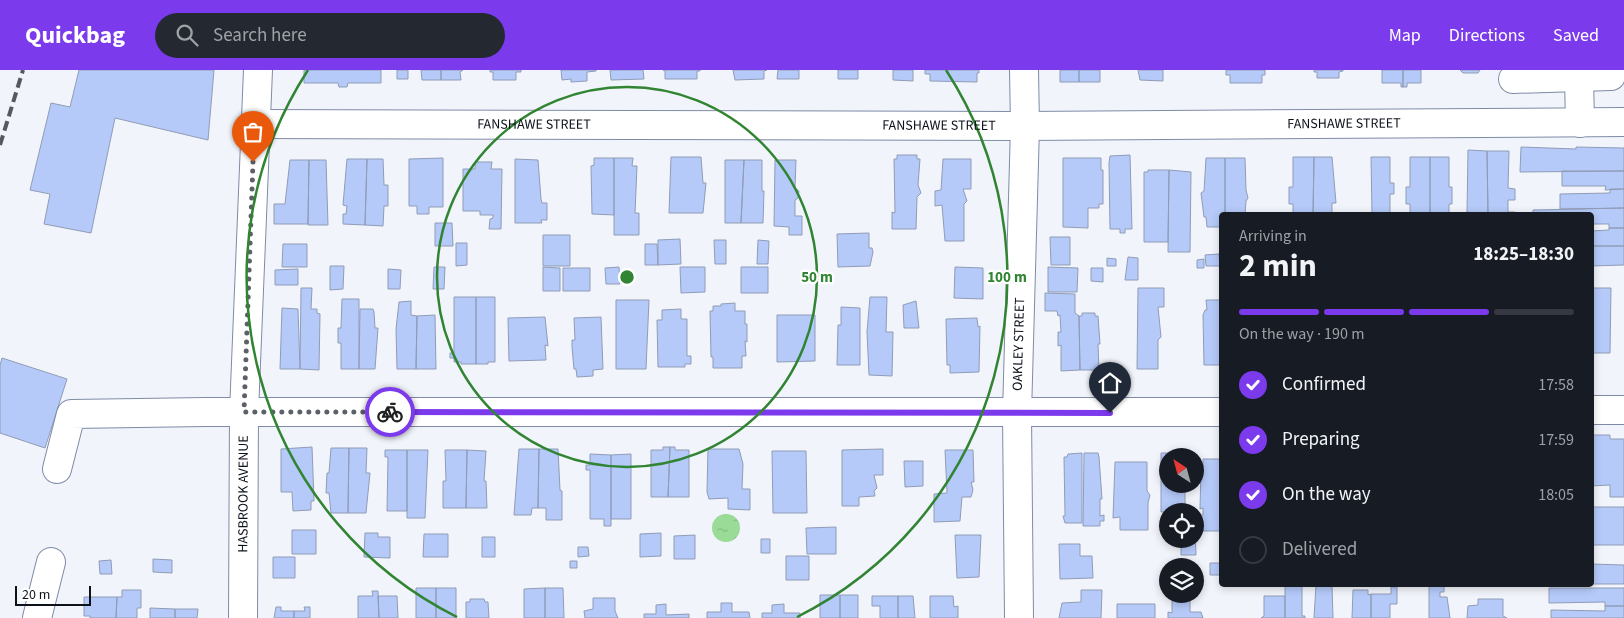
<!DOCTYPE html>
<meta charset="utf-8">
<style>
body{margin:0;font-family:"Source Sans 3",sans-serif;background:#242831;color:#f1f3f6;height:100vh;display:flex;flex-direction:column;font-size:19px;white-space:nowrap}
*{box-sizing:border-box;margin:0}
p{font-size:16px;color:#9ea1a6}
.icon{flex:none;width:28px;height:28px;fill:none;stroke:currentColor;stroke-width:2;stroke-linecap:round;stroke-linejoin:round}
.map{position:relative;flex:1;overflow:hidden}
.sheet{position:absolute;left:1219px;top:142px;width:375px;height:375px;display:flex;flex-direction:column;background:#171b24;border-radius:5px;box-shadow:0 2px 8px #0003}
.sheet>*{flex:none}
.needle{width:32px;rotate:324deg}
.controls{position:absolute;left:1159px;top:378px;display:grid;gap:10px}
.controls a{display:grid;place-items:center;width:45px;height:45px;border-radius:50%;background:#171b24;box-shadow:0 2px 8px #0003;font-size:25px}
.scale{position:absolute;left:15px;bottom:12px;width:76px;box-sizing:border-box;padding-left:5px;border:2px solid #0c111a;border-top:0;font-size:14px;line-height:18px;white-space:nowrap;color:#0c111a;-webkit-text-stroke:4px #fff;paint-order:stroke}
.pin{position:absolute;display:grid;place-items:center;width:42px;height:42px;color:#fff;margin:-51px -21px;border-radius:50% 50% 50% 0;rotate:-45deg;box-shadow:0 0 5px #0007}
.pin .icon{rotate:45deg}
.courier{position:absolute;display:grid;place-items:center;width:50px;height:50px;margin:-25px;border:4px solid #7c3aed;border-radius:50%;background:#fff;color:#222;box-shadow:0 1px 6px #0007}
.headline em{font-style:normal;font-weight:700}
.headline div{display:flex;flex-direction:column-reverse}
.headline{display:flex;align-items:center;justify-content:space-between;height:85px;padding:0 20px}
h1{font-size:32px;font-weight:700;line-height:38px}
.bar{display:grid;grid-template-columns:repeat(4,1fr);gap:8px 5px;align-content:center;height:60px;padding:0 20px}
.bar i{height:6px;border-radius:4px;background:#363941}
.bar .selected{background:#7c3aed}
.bar p{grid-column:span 4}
ol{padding:0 20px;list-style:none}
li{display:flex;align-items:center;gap:15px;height:55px}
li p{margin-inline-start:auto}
li .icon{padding:5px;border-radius:50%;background:#7c3aed;color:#fff;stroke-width:4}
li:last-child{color:#9ea1a6}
li i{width:28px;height:28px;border:2px solid #363941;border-radius:50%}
header{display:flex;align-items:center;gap:30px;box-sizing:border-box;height:70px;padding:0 25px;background:#7c3aed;color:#fff}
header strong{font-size:24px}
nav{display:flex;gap:28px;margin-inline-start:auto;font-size:18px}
.search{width:350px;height:45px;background:#242831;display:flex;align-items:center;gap:12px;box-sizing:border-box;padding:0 18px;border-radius:28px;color:#9ea1a6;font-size:19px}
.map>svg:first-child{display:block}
</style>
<header>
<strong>Quickbag</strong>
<div class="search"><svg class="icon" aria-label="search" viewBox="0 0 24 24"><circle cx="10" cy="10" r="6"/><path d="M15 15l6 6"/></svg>Search here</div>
<nav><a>Map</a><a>Directions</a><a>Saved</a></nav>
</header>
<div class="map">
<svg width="1624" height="548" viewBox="0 0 1624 548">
<defs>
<pattern id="water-ripples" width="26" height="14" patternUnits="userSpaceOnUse" patternTransform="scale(1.25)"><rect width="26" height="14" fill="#99db97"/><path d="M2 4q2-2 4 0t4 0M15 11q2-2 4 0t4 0" fill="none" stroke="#83bb82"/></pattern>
</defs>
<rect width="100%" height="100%" fill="#f1f4fa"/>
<!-- water -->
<path fill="url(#water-ripples)" d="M712 458a14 14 0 1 1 28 0a14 14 0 1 1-28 0Z"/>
<!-- building -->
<path fill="#b5caf9" stroke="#909cb7" d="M 79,0 L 214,0 L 208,70 L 115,48 L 91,163 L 44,154 L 50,124 L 30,120 L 51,33 L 70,37 Z
M 304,0 L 381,0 L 381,13 L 348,13 L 347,17 L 339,17 L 338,13 L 304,13 Z
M 397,0 L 408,0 L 408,9 L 397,9 Z
M 421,0 L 441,0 L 441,10 L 422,10 Z
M 441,0 L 463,0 L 460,2 L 461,10 L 441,10 Z
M 490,0 L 521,0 L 521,2 L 516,2 L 516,10 L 493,10 L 493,2 L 490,2 Z
M 561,0 L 596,0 L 596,1 L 587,2 L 587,11 L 571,12 L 571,9 L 562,10 Z
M 610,0 L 643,0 L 644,9 L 611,10 Z
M 663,0 L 700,0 L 700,1 L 697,1 L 697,9 L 665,9 L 665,1 Z
M 767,0 L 764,1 L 764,9 L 735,10 L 733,0 Z
M 778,0 L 799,0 L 799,9 L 777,9 Z
M 838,0 L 858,0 L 858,9 L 838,9 Z
M 893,0 L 913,0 L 913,11 L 893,10 Z
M 925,0 L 979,0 L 979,3 L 977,3 L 977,12 L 930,11 L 930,4 L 925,4 Z
M 1060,0 L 1079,0 L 1079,12 L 1060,12 Z
M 1079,0 L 1100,0 L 1100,12 L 1079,12 Z
M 1138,0 L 1163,0 L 1163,11 L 1140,10 Z
M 1226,0 L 1265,0 L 1265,5 L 1262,5 L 1262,13 L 1230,13 L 1230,5 L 1226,5 Z
M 1314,0 L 1343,0 L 1343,1 L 1339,2 L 1339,8 L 1317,8 L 1317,2 L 1314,2 Z
M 1382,0 L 1403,0 L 1403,17 L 1401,17 L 1401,13 L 1382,13 Z
M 1403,0 L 1421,0 L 1421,13 L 1407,13 L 1407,17 L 1403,17 Z
M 1460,0 L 1480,0 L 1478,3 L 1463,3 Z
M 1521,77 L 1576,79 L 1576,77 L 1624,78 L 1624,101 L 1520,102 Z
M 1468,80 L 1487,81 L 1488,145 L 1467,142 Z
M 1487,81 L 1509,81 L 1508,118 L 1515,119 L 1515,130 L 1508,130 L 1508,142 L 1515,142 L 1515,145 L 1488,145 Z
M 897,85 L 917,85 L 917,89 L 920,89 L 918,115 L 921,123 L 917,127 L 916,159 L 892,159 L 892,142 L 895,143 L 894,89 L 897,89 Z
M 1130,85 L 1132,159 L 1125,159 L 1125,163 L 1120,163 L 1120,159 L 1110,159 L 1109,93 L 1110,86 Z
M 671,87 L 701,87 L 703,113 L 706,113 L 703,143 L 669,143 Z
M 1293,87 L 1314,87 L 1313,145 L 1293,145 L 1293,134 L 1289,134 L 1289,117 L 1293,117 Z
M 1314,87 L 1332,87 L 1336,133 L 1332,133 L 1332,145 L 1313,145 Z
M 1371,87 L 1390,87 L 1390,113 L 1394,113 L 1394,124 L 1390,124 L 1390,145 L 1372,145 Z
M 1410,87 L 1430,87 L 1430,145 L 1410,145 L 1410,134 L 1406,134 L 1406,117 L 1410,117 Z
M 1430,87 L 1449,87 L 1449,117 L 1452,117 L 1452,134 L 1449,134 L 1449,145 L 1430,145 Z
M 443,88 L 443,137 L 429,137 L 429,144 L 417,144 L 417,136 L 409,136 L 409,89 Z
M 594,88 L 614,88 L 614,145 L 592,144 L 591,96 L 594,95 Z
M 614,88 L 633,88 L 632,96 L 637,96 L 635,143 L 639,143 L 639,165 L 614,165 Z
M 1063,88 L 1101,88 L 1101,100 L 1103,100 L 1103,134 L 1099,134 L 1099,138 L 1088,138 L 1088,158 L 1063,157 Z
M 1206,88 L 1225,88 L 1225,145 L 1221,145 L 1221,157 L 1207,157 L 1206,147 L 1204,147 L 1201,123 L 1204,121 Z
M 1225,88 L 1245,88 L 1246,120 L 1248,128 L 1246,131 L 1245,145 L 1225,145 Z
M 347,89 L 367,89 L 365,155 L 343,154 L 343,144 L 346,144 L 347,136 L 343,135 Z
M 367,89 L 383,89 L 384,115 L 388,115 L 388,136 L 384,136 L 383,156 L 365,155 Z
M 515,89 L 538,90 L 541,129 L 542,133 L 547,133 L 547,150 L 541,150 L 542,153 L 515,153 Z
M 943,89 L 971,89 L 971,119 L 963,119 L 967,131 L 964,134 L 964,171 L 945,171 L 942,135 L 935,136 L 935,121 L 941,120 Z
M 290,90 L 309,90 L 308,154 L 274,154 L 274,134 L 285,134 Z
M 309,90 L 326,90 L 328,155 L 308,155 Z
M 725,90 L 744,90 L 741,153 L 725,153 Z
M 744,90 L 762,90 L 762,121 L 764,121 L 763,153 L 741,153 Z
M 775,90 L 796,90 L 795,118 L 799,121 L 798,128 L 795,130 L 795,146 L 802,146 L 802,165 L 789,165 L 789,157 L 774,156 Z
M 475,92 L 492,92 L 491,99 L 502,99 L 501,159 L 489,159 L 490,149 L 493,148 L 493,145 L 480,145 L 480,141 L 463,141 L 463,99 L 475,99 Z
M 1148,100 L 1169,100 L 1168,172 L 1144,172 L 1144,102 L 1148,102 Z
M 1169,100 L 1191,102 L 1190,182 L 1168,182 Z
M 1562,101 L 1624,101 L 1624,119 L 1605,120 L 1606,116 L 1562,116 Z
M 1610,119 L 1624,119 L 1624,138 L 1560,139 L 1560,124 L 1610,123 Z
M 1624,138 L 1624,158 L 1609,158 L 1609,154 L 1591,154 L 1591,145 L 1533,145 L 1533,140 Z
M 435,153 L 452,153 L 453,176 L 435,176 Z
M 1609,158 L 1624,158 L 1624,176 L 1591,176 L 1591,161 L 1609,160 Z
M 869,163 L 869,178 L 872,178 L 873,182 L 870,196 L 838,197 L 837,164 Z
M 543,165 L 570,165 L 570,196 L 543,196 Z
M 1050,167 L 1070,167 L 1070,195 L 1051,195 Z
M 680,169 L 681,194 L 658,195 L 658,170 Z
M 714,170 L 726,170 L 726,194 L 715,194 Z
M 758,170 L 769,171 L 768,194 L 757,194 Z
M 456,173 L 467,173 L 467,195 L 456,196 Z
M 283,174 L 307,174 L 307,197 L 282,197 Z
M 645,174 L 657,174 L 658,195 L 645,195 Z
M 1591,176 L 1624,176 L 1624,195 L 1591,196 Z
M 1219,184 L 1220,196 L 1206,196 L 1205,185 Z
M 1128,187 L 1138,188 L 1138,210 L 1125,210 Z
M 1107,188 L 1116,189 L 1116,196 L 1107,196 Z
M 1204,189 L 1204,198 L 1197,198 L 1197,190 Z
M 330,196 L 344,196 L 343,219 L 330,220 Z
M 434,197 L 445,197 L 444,219 L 433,219 Z
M 543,197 L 560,198 L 560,221 L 543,221 Z
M 619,197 L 620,214 L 606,214 L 605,198 Z
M 680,197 L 705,197 L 705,222 L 681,223 Z
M 741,197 L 768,197 L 768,223 L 741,223 Z
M 955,197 L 983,198 L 983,229 L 954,228 Z
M 1048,197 L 1078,198 L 1077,222 L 1048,222 Z
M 563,198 L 590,198 L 590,221 L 563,221 Z
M 1091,198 L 1103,198 L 1103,212 L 1091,211 Z
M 298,199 L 298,215 L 275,215 L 275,200 Z
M 388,199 L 401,200 L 400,219 L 388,219 Z
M 301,218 L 312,218 L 311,239 L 317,239 L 317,243 L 320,244 L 319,300 L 300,299 Z
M 1138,218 L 1164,218 L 1164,237 L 1158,237 L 1161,267 L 1158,270 L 1158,299 L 1137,299 Z
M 1591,218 L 1611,218 L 1610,283 L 1591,283 Z
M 1045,223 L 1075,224 L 1075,243 L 1079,246 L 1080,300 L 1061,301 L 1061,275 L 1058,276 L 1058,262 L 1061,262 L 1060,245 L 1058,246 L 1057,241 L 1045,241 Z
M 454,227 L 476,227 L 476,294 L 461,294 L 461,292 L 454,292 L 454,288 L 450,288 L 450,283 L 454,283 Z
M 476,227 L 495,227 L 495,292 L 488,292 L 488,294 L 476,294 Z
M 870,227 L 887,227 L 886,262 L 893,262 L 892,306 L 869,305 L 867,262 Z
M 342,229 L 359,229 L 359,299 L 341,299 L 341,273 L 338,273 L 338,258 L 341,258 Z
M 616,230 L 649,230 L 646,299 L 616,299 Z
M 1206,230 L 1221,230 L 1221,295 L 1204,295 L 1203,245 L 1205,240 L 1207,240 Z
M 411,231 L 411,245 L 417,246 L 416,299 L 397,299 L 396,259 L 399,232 Z
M 916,231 L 919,258 L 904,258 L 903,235 Z
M 735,233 L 735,241 L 745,241 L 745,254 L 747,254 L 747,272 L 745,271 L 746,286 L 742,286 L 742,298 L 713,298 L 713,287 L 711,287 L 710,241 L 713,241 L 713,236 L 721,236 L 721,234 Z
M 841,237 L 860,238 L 860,295 L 837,295 L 838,255 L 841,255 Z
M 282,238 L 298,239 L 300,299 L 280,299 Z
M 360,239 L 373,239 L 374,242 L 375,258 L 378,258 L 375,299 L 359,299 Z
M 681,239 L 681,249 L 687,249 L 687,286 L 691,286 L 691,294 L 685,294 L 685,297 L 658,297 L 657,250 L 662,250 L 662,240 Z
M 1082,243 L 1095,243 L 1095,246 L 1098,246 L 1100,274 L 1098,274 L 1099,300 L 1080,300 L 1079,246 L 1082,246 Z
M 435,245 L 436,299 L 416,299 L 417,246 Z
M 777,245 L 815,245 L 815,291 L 777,292 Z
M 545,247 L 548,276 L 545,275 L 546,290 L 509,291 L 508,248 Z
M 601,247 L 603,299 L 593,300 L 593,306 L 577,307 L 576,299 L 574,299 L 572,277 L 572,270 L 575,270 L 574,248 Z
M 977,248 L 978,257 L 980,256 L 979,302 L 950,303 L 950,295 L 947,295 L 946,249 Z
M 2,288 L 67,309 L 45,378 L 0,363 L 0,295 Z
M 1591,365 L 1610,365 L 1610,369 L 1624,369 L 1624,427 L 1610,427 L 1610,415 L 1591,416 Z
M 312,377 L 314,431 L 311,431 L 311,440 L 293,441 L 292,422 L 281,422 L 281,379 Z
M 663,377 L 670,377 L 668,427 L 651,427 L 651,380 L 663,380 Z
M 670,377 L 675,377 L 675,380 L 689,380 L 689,427 L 668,427 Z
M 331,378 L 349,378 L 348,443 L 331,443 L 329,423 L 326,423 L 327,403 L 329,403 Z
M 349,378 L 367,378 L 366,403 L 370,403 L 366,443 L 348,443 Z
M 519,379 L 539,379 L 538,438 L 532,438 L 531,445 L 514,445 Z
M 539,379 L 558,379 L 560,420 L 562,421 L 562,450 L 546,450 L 546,438 L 538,438 Z
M 708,379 L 739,379 L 743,394 L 742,419 L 750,419 L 750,440 L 728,439 L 728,428 L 709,429 L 707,422 Z
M 883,379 L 883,405 L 874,405 L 877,418 L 874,421 L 875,426 L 859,427 L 859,436 L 842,436 L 842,380 Z
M 385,380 L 407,380 L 407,441 L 387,441 L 388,387 L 385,387 Z
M 407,380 L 428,380 L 425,448 L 407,448 Z
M 445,380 L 467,380 L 466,438 L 443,438 L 443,411 L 446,411 Z
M 467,380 L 486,381 L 484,411 L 486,411 L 487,438 L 466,438 Z
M 945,380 L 973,380 L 974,412 L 971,412 L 973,420 L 971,427 L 962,427 L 960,451 L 934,452 L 934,424 L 947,423 Z
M 772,381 L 806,381 L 807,443 L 773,443 Z
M 1082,383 L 1082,453 L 1065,453 L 1063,446 L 1065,446 L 1064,387 L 1067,387 L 1068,384 Z
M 1084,383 L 1098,383 L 1099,387 L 1102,429 L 1100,429 L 1100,446 L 1104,445 L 1104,451 L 1100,451 L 1100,456 L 1083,456 Z
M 1161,383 L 1185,383 L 1185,386 L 1168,386 L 1168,414 L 1185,414 L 1185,441 L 1161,442 Z
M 590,384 L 611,385 L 611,456 L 604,456 L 604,449 L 590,449 L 590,400 L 586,400 L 586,395 L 590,395 Z
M 631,384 L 631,449 L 611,449 L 611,385 Z
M 1203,389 L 1221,389 L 1221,461 L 1202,461 L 1202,451 L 1197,451 L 1197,445 L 1203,445 L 1203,438 L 1200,439 L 1201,397 L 1203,396 Z
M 904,391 L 923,391 L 923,416 L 905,417 Z
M 1115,392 L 1147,392 L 1147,421 L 1150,425 L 1148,433 L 1148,460 L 1120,460 L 1120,447 L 1113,448 Z
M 1591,437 L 1624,437 L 1624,475 L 1591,475 Z
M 836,457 L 836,484 L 807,484 L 806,458 Z
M 1195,458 L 1196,485 L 1181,485 L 1181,469 L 1195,469 Z
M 292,460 L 316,460 L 316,484 L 292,484 Z
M 365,463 L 378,463 L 378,467 L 390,467 L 390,488 L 364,487 Z
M 661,463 L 661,486 L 640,487 L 640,464 Z
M 424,464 L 448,464 L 448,487 L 423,487 Z
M 695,465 L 695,489 L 674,489 L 674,466 Z
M 955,465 L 981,465 L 979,507 L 957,508 Z
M 482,467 L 495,467 L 495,487 L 482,487 Z
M 761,469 L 770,469 L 770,483 L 761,483 Z
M 1059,474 L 1080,474 L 1080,486 L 1092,486 L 1093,508 L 1060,509 Z
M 578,477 L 588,477 L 589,486 L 578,487 Z
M 786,486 L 809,486 L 809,510 L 786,510 Z
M 273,487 L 295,487 L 295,508 L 273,508 Z
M 153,489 L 172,490 L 172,503 L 153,502 Z
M 111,490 L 112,504 L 100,504 L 99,491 Z
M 570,491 L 577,491 L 577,498 L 570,498 Z
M 1210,493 L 1221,493 L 1221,505 L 1210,505 Z
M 1591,494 L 1624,495 L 1624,514 L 1591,514 Z
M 1285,515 L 1302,515 L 1302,546 L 1305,546 L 1305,548 L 1285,548 Z
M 1316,515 L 1332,515 L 1333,548 L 1314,548 Z
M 1429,515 L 1444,515 L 1444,522 L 1440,522 L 1440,527 L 1447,527 L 1450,548 L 1429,548 Z
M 1391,517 L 1397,517 L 1397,534 L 1390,534 L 1390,548 L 1371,548 L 1371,524 L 1391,524 Z
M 416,518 L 436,518 L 436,548 L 416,548 Z
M 436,518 L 456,518 L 456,548 L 436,548 Z
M 545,518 L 545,548 L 524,548 L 524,519 Z
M 545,518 L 563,518 L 564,548 L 545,548 Z
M 1549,518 L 1624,518 L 1624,536 L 1605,536 L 1605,532 L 1549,533 Z
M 122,520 L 141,520 L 141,538 L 137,538 L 137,548 L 116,548 L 117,527 L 122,527 Z
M 1081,520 L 1102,520 L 1101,548 L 1059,548 L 1062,533 L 1081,532 Z
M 1353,520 L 1368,520 L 1368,525 L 1371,524 L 1371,548 L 1352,548 Z
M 372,521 L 378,521 L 379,548 L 358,548 L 358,526 L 373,526 Z
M 820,525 L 840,525 L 840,548 L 820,548 Z
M 840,525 L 858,525 L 858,548 L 840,548 Z
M 378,526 L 397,526 L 398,548 L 379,548 Z
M 872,526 L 898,526 L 898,548 L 880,548 L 880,536 L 872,536 Z
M 898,526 L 913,526 L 915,548 L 898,548 Z
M 930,526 L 953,526 L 954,537 L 958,536 L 958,548 L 930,548 Z
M 1172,526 L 1190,526 L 1190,542 L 1201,542 L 1203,548 L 1168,548 L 1168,542 L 1172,543 Z
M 1264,526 L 1285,526 L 1285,548 L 1261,548 L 1264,546 Z
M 84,527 L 117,527 L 116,548 L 90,548 L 90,546 L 84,546 Z
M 593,528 L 615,528 L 615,541 L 618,548 L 585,548 L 584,541 L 593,539 Z
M 470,529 L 484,529 L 485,532 L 488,532 L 489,548 L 466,548 L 466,532 L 470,532 Z
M 1478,529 L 1503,529 L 1503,546 L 1507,548 L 1467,548 L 1468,536 L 1478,535 Z
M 721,533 L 732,533 L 732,542 L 749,542 L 750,548 L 707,548 L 707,542 L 721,542 Z
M 666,534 L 666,545 L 689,544 L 689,548 L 644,548 L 644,544 L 656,544 L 656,535 Z
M 784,534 L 784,543 L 800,543 L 800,548 L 762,548 L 762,543 L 772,543 L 772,535 Z
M 1117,534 L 1155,534 L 1155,548 L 1117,548 Z
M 1605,536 L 1624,536 L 1624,548 L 1551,548 L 1551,540 L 1605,541 Z
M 276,537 L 281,537 L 281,541 L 294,541 L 294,548 L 274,548 Z
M 304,537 L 310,537 L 310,548 L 294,548 L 294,541 L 305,541 Z
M 150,538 L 175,539 L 175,548 L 150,548 Z
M 175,539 L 198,539 L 197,548 L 175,548 Z"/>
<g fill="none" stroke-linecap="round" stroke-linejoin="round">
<defs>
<g id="minor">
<path d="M 1579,8 L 1580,53"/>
<path d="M 1513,9 L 1611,6 L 1611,0"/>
<path id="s1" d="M 255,54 L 1025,56 L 1624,52"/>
<path d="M 1591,340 L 1624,340"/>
<path d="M 57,399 L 71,344 L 206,342 L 1221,342"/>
<path d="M 37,548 L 51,492"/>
<path id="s2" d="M 243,548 L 244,342 L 258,0"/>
<path id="s3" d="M 1019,548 L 1017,344 L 1025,56 L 1024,0"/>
</g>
</defs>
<!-- minor casing -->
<use href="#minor" stroke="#7f8ba6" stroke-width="30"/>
<!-- minor -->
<use href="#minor" stroke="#fff" stroke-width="28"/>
<!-- rail -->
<path stroke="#545860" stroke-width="4" stroke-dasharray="10 5" stroke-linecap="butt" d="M 0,75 L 23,0"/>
</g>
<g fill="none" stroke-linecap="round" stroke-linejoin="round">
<!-- done -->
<path stroke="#5c6068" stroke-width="5" stroke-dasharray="0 9" d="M 253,92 L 244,342 L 390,342"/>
<!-- route -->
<path stroke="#7c3aed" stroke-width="6" d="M 390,342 L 1110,343"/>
</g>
<!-- distance rings -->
<g fill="none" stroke="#308432" stroke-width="2.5">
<circle cx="627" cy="207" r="190"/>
<path d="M457 547A380 380 0 0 1 308 0M946 0A380 380 0 0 1 797 547"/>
</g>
<g text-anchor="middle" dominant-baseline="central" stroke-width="4.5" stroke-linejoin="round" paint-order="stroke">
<!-- street labels -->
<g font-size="14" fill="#0c111a" stroke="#fff">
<text stroke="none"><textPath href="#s1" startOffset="1089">FANSHAWE STREET</textPath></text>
<text stroke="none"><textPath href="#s1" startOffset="279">FANSHAWE STREET</textPath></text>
<text stroke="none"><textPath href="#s1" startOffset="684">FANSHAWE STREET</textPath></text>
<text stroke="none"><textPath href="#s3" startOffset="274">OAKLEY STREET</textPath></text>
<text stroke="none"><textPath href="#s2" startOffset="124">HASBROOK AVENUE</textPath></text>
</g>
</g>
<circle cx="627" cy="207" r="8" fill="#308432" stroke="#fff" stroke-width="2.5"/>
<g font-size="15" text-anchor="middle" font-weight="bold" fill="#308432" stroke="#fff" stroke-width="4.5" stroke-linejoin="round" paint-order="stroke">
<text x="817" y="212">50 m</text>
<text x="1007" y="212">100 m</text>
</g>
</svg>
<div class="controls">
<a><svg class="needle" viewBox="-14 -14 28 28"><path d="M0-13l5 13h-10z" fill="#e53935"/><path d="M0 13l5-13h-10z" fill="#9ea1a6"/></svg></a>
<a><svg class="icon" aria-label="locate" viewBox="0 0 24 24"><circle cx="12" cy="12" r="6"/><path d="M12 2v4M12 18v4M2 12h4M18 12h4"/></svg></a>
<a><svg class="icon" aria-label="layers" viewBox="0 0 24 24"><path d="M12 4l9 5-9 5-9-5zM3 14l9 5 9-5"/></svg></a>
</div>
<div class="scale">20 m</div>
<div class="pin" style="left:253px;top:92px;background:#ea580c"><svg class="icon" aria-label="bag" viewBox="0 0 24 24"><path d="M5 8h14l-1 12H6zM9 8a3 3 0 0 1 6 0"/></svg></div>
<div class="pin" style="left:1110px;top:343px;background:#1f2937"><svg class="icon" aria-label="home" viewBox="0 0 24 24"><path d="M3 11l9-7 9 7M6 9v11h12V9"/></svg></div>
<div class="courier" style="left:390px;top:342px"><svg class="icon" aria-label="bike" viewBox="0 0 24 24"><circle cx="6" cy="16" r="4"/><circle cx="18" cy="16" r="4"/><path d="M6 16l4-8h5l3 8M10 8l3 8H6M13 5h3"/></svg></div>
<section class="sheet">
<div class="headline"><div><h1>2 min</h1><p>Arriving in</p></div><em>18:25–18:30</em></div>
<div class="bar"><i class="selected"></i><i class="selected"></i><i class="selected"></i><i></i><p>On the way · 190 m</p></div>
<ol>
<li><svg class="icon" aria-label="check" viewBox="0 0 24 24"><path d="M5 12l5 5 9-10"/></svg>Confirmed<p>17:58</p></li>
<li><svg class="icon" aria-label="check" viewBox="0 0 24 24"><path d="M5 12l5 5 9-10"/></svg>Preparing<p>17:59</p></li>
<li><svg class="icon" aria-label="check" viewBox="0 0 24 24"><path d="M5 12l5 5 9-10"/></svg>On the way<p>18:05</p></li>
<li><i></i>Delivered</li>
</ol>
</section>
</div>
